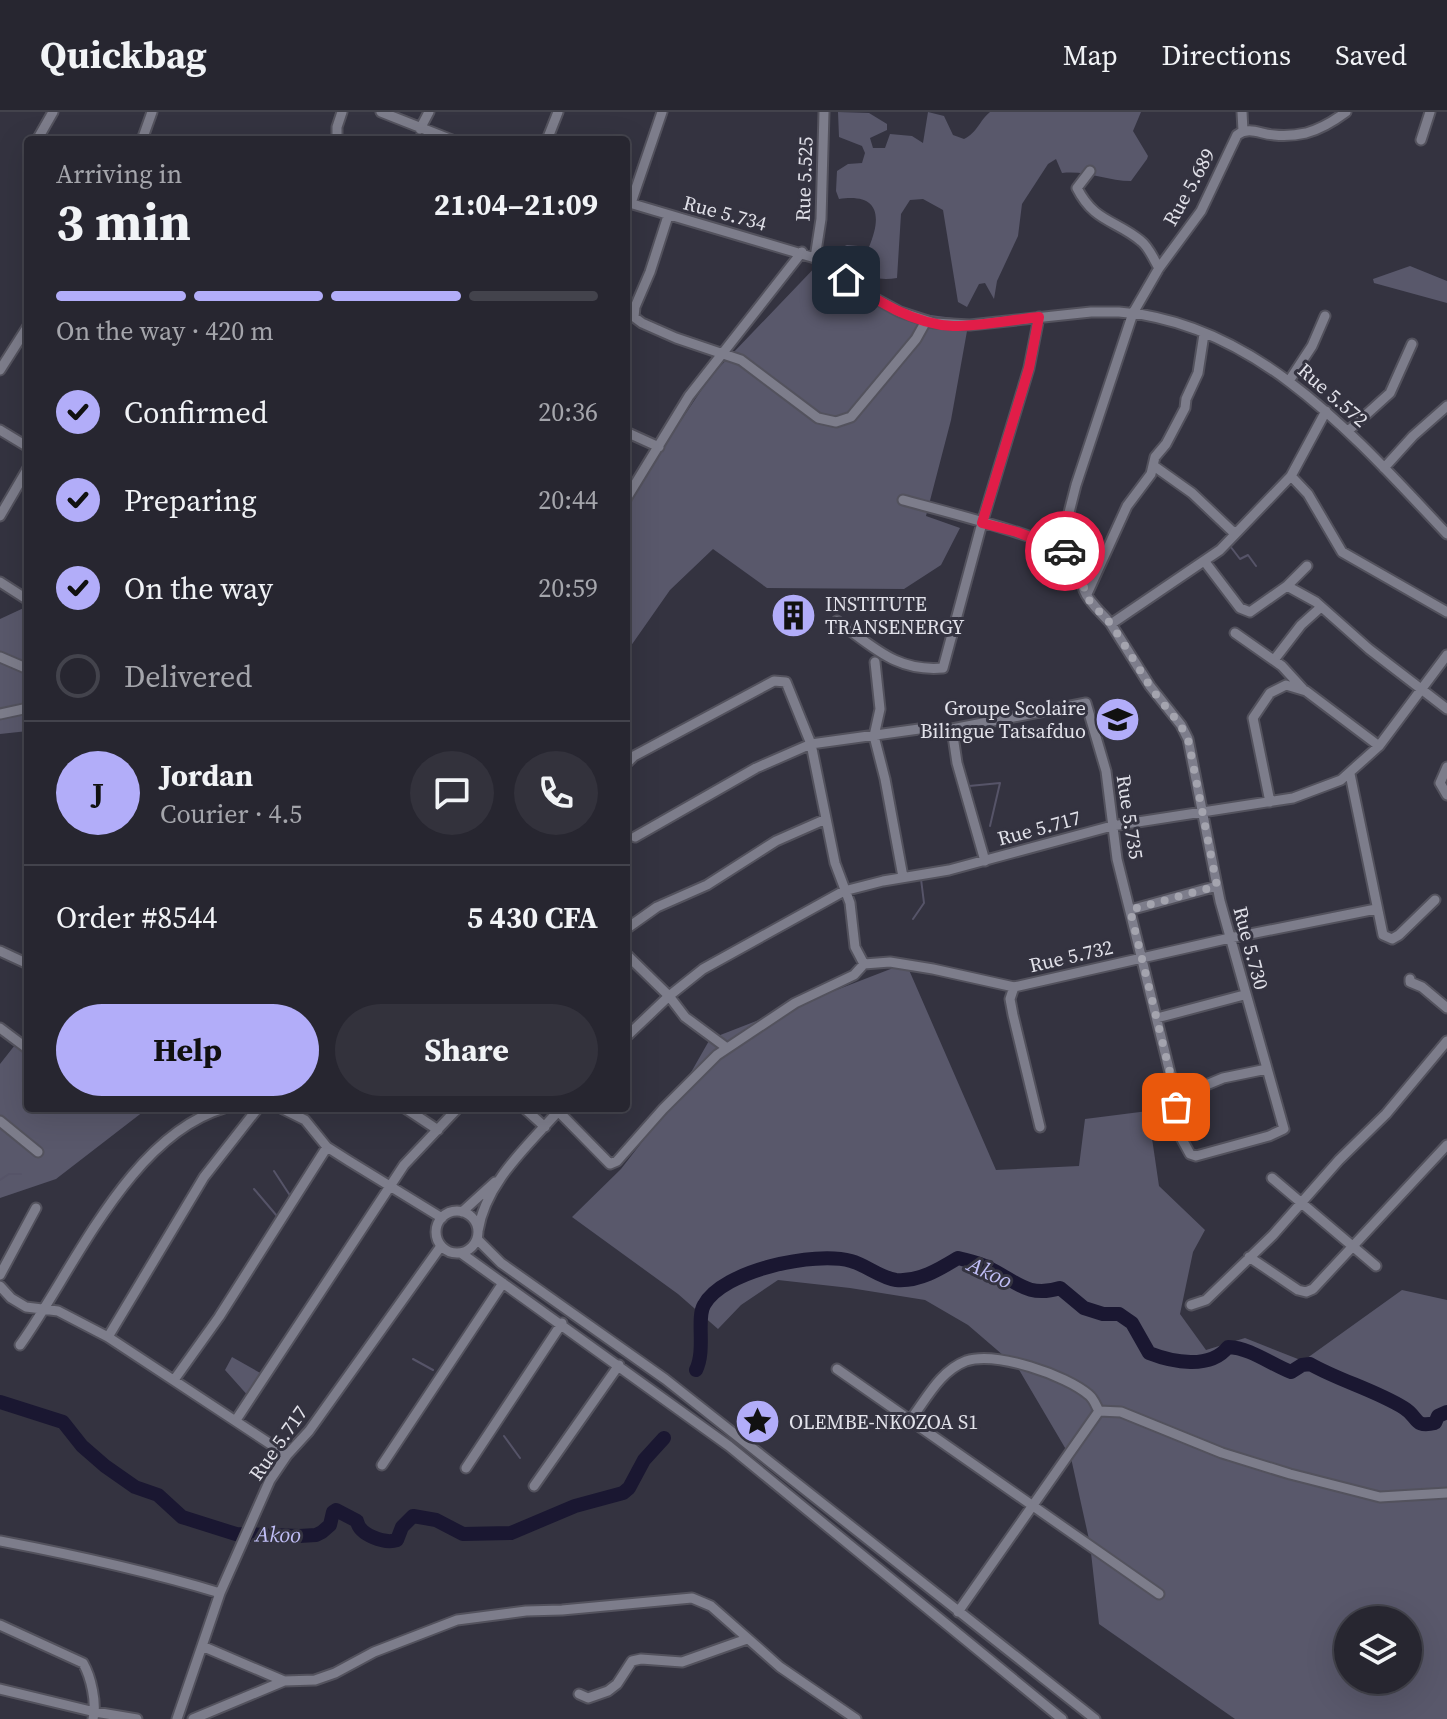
<!DOCTYPE html>
<meta charset="utf-8">
<style>
body{margin:0;font-family:"Source Serif 4",serif;background:#33323c;color:#f1f3f6;height:100vh;display:flex;flex-direction:column;font-size:30px;white-space:nowrap}
*{box-sizing:border-box;margin:0}
p{font-size:26px;color:#a4a5ab}
.icon{flex:none;width:44px;height:44px;fill:none;stroke:currentColor;stroke-width:2;stroke-linecap:round;stroke-linejoin:round}
.map{position:relative;flex:1;overflow:hidden}
.drawer{position:absolute;left:24px;top:24px;width:606px;height:976px;display:flex;flex-direction:column;background:#272630;border-radius:8px;box-shadow:0 8px 32px #0002,0 0 0 2px #43434c}
.drawer>*{flex:none}
.buttons{position:absolute;left:1334px;top:1494px;display:grid;gap:16px}
.buttons a{display:grid;place-items:center;width:88px;height:88px;border-radius:50%;background:#272630;box-shadow:0 8px 32px #0002,0 0 0 2px #43434c;font-size:40px}
.pin{position:absolute;display:grid;place-items:center;width:68px;height:68px;color:#fff;margin:-34px;border-radius:16px;box-shadow:0 4px 12px #0006}
.courier{position:absolute;display:grid;place-items:center;width:80px;height:80px;margin:-40px;border:6px solid #e11d48;border-radius:50%;background:#fff;color:#222;box-shadow:0 2px 10px #0007}
.head em{font-style:normal;font-weight:700}
.head div{display:flex;flex-direction:column-reverse}
.head{display:flex;align-items:center;justify-content:space-between;height:136px;padding:0 32px}
h1{font-size:52px;font-weight:700;line-height:60px}
.bar{display:grid;grid-template-columns:repeat(4,1fr);gap:12px 8px;align-content:center;height:96px;padding:0 32px}
.bar i{height:10px;border-radius:6px;background:#43434c}
.bar .active{background:#b2adf9}
.bar p{grid-column:span 4}
.line{display:flex;align-items:center;gap:20px;padding:0 32px;border-top:2px solid #43434c}
.line div{flex:1}
.round{display:grid;place-items:center;flex:none;width:84px;height:84px;border-radius:42px;background:#33323c}
ol{padding:0 32px;list-style:none}
li{display:flex;align-items:center;gap:24px;height:88px}
li p{margin-inline-start:auto}
li .icon{padding:8px;border-radius:50%;background:#b2adf9;color:#111;stroke-width:4}
li:last-child{color:#a4a5ab}
li i{width:44px;height:44px;border:4px solid #43434c;border-radius:50%}
.cta{display:flex;gap:16px;margin-top:auto;padding:16px 32px}
.cta a{flex:1;height:92px;border-radius:48px;background:#b2adf9;color:#111;font-size:32px;font-weight:700;line-height:92px;text-align:center}
.cta a+a{background:#33323c;color:#f1f3f6}
header{display:flex;align-items:center;gap:48px;box-sizing:border-box;height:112px;padding:0 40px;background:#272630;border-bottom:2px solid #43434c}
header strong{font-size:38px}
nav{display:flex;gap:44px;margin-inline-start:auto;font-size:28px}
.map>svg:first-child{display:block}
</style>
<header>
<strong>Quickbag</strong>
<nav><a>Map</a><a>Directions</a><a>Saved</a></nav>
</header>
<div class="map">
<svg width="1447" height="1607" viewBox="0 0 1447 1607">
<rect width="100%" height="100%" fill="#343340"/>
<!-- green -->
<path fill="#59586b" fill-rule="evenodd" d="M 838,0 L 869,1 L 887,12 L 887,18 L 870,26 L 873,36 L 885,36 L 890,22 L 912,24 L 923,31 L 928,0 L 944,4 L 953,23 L 964,27 C 978,20 979,9 990,0 L 1141,0 L 1133,19 L 1148,44 L 1147,47 L 1131,69 C 1107,69 1086,58 1062,61 L 1056,47 L 1048,52 L 1022,92 L 1018,124 L 997,169 L 994,187 L 985,171 L 979,172 L 967,195 L 958,190 L 943,98 L 923,87 L 910,88 L 901,102 L 897,166 C 872,170 855,161 841,141 L 840,136 L 847,133 L 869,135 C 882,104 879,81 839,87 L 836,79 L 837,59 L 848,52 L 862,51 L 865,41 L 862,34 L 839,25 Z
M 822,148 L 862,177 L 915,201 L 969,208 L 951,308 L 926,404 L 960,416 L 941,453 L 904,477 L 767,476 L 713,437 L 670,478 L 628,538 L 626,537 L 626,391 L 710,265 Z
M 1410,154 L 1447,169 L 1447,191 L 1374,171 L 1373,167 Z
M 28,494 L 28,619 L 0,622 L 0,507 Z
M 906,851 L 996,1058 L 1079,1054 L 1085,1007 L 1148,999 L 1159,1074 L 1205,1118 L 1193,1140 L 1180,1202 L 1206,1238 L 1245,1226 L 1303,1249 L 1402,1178 L 1447,1188 L 1447,1607 L 1235,1607 L 1099,1512 L 1090,1432 L 1071,1346 L 1018,1256 L 968,1213 L 925,1188 L 850,1176 L 778,1168 L 741,1193 L 718,1217 L 678,1182 L 572,1105 L 621,1057 L 677,985 L 710,927 ZM 1348,1508 L 1408,1508 L 1408,1568 L 1348,1568 Z
M 22,924 L 28,929 L 28,996 L 148,996 L 56,1067 L 0,1086 L 0,952 Z
M 232,1245 L 262,1262 L 250,1286 L 225,1258 Z"/>
<g fill="none" stroke-linecap="round" stroke-linejoin="round">
<!-- stream -->
<path stroke="#565468" stroke-width="2" d="M 1230,434 L 1240,447 L 1248,443 L 1256,454
M 969,674 L 1000,671 L 990,714
M 913,807 L 924,791 L 921,767
M 274,1059 L 291,1085
M 0,1068 L 9,1062 L 21,1062
M 254,1077 L 277,1104
M 413,1247 L 433,1258
M 504,1324 L 520,1346"/>
<!-- river -->
<path stroke="#1a1731" stroke-width="14" d="M 696,1258 C 706,1238 696,1206 704,1193 C 723,1158 815,1139 851,1149 C 866,1153 881,1166 896,1168 C 919,1170 940,1157 958,1146 C 969,1149 980,1151 989,1156 C 1017,1170 1028,1186 1060,1176 L 1084,1196 L 1103,1202 L 1119,1202 L 1132,1211 L 1149,1241 C 1172,1250 1210,1258 1228,1235 C 1251,1236 1270,1252 1291,1260 L 1302,1253 L 1310,1252 C 1340,1269 1375,1278 1404,1296 C 1419,1305 1413,1316 1435,1311 L 1438,1304 L 1447,1300
M 0,1290 L 63,1310 L 82,1334 L 105,1354 L 135,1375 L 158,1383 L 182,1405 L 236,1422 L 299,1424 L 316,1423 L 322,1420 L 330,1413 L 333,1400 L 336,1398 L 357,1409 C 359,1423 385,1432 397,1428 L 402,1415 L 413,1404 L 436,1408 L 463,1422 L 511,1421 L 575,1394 L 623,1381 L 629,1376 L 644,1348 L 664,1326"/>
<defs>
<path id="minor" d="M 381,0 L 452,28
M 824,0 L 821,107 L 815,146 L 874,186 L 900,200 L 934,211 L 970,213 L 1091,200 L 1119,200 C 1258,210 1358,328 1447,422
M 1242,0 L 1243,19
M 420,17 L 429,0
M 37,28 L 53,0
M 142,28 L 152,0
M 337,28 L 337,15 L 342,0
M 547,28 L 558,0
M 1421,28 L 1430,0
M 1090,59 L 1077,76 C 1094,110 1116,108 1141,129 C 1149,135 1154,148 1159,156
M 626,90 L 815,146
M 631,91 L 662,0
M 668,104 L 650,160 L 635,195 L 634,205 L 642,211 L 676,226 L 741,248 L 818,306 L 836,310 L 851,305 L 916,227 L 926,209
M 0,258 L 28,214
M 1289,269 L 1312,234 L 1325,204
M 0,318 L 28,335
M 1348,319 L 1390,281 L 1412,232
M 626,320 L 659,335
M 1154,354 L 1192,381 L 1232,419 L 1237,420
M 1384,356 L 1413,324 L 1447,294
M 1291,364 L 1308,382 L 1342,440 L 1447,500
M 626,387 L 689,284 L 802,140
M 903,388 C 935,397 1062,428 1078,448 C 1085,457 1080,468 1084,478 C 1089,491 1102,501 1111,512
M 0,404 L 28,356
M 1060,436 L 1076,373 L 1133,201 L 1159,156 L 1201,99 L 1237,23 C 1249,14 1260,22 1274,23 C 1283,24 1297,23 1306,21 C 1321,17 1334,9 1346,0
M 1205,450 L 1240,496 L 1250,500 L 1287,474 L 1307,454
M 0,470 L 28,488
M 1287,474 L 1316,490 L 1369,537 L 1447,597
M 1087,482 L 1127,394 L 1151,362 L 1155,345 L 1166,332 L 1185,296 L 1186,287 L 1198,261 L 1204,222
M 837,509 C 874,535 896,560 943,556 L 982,411 L 1029,256 L 1039,205
M 1235,521 L 1282,554 L 1303,577
M 0,545 L 28,557
M 1274,548 L 1301,513 L 1321,495
M 875,550 L 880,597 L 874,624 L 885,667 L 903,765
M 0,602 L 28,596
M 626,652 L 634,644 L 774,569 L 786,570 L 811,632 L 835,751 L 850,791 L 855,835 L 864,852
M 1447,655 L 1440,671 L 1447,683
M 1350,662 L 1383,823 L 1392,827 L 1399,823 L 1435,788
M 1270,690 L 1253,606 L 1270,581 L 1286,573 L 1306,579 L 1379,634
M 635,725 L 756,656 L 811,632 L 919,617 L 952,617
M 985,749 L 957,651 L 952,617 L 1086,591 L 1106,659 L 1117,747 L 1172,969 L 1178,1020 L 1190,1042 L 1196,1044 L 1269,1024 L 1284,1017 L 1220,789 L 1188,627 L 1181,613 L 1150,574 L 1111,512 L 1220,438 L 1291,364 L 1326,299
M 1130,798 L 1217,774
M 626,817 L 657,795 L 707,773 L 776,729 L 826,707
M 0,839 L 28,852
M 626,842 L 669,884 L 685,905 L 727,936
M 1410,867 L 1410,870 L 1422,875 L 1447,896
M 1157,906 L 1244,883
M 0,916 L 28,937
M 626,925 L 669,884 L 703,857 L 844,779 L 883,769 L 949,758 L 1112,714 L 1293,686 L 1341,668 L 1379,634 L 1447,543
M 1175,986 L 1223,966 L 1267,957
M 281,996 L 305,1008 L 327,1035 L 349,1049 L 442,1106
M 405,996 L 438,1018
M 524,996 L 545,1015
M 558,999 L 610,1052 L 617,1049 L 663,997 L 717,943 L 795,891 L 854,863 L 864,852 L 890,850 L 933,857 L 1014,875
M 0,1009 L 38,1040
M 1040,1015 L 1013,903 L 1010,887 L 1014,875 L 1230,826 L 1376,797
M 1272,1066 L 1376,1154
M436 1120a21 21 0 1 1 42 0a21 21 0 1 1-42 0Z
M 462,1100 L 495,1070
M 478,1119 C 486,1069 529,1033 561,996
M 477,1127 L 501,1151 L 665,1267 L 1095,1607
M 461,1141 L 729,1334 L 1062,1607
M 1249,1145 L 1298,1178 L 1306,1180 L 1313,1177 L 1447,1033
M 0,1163 L 36,1096
M 0,1174 L 11,1186 L 26,1195 L 58,1199 L 108,1225 L 287,1343
M 1191,1193 L 1206,1188 L 1273,1123 L 1339,1048 L 1386,1002 L 1447,929
M 108,1225 L 204,1065 L 258,996
M 20,1233 C 74,1158 129,1024 224,996
M 837,1257 L 1159,1482
M 174,1268 L 219,1205 L 327,1035
M 1099,1299 L 1121,1300 L 1222,1341 L 1290,1362 L 1380,1385 L 1447,1381
M 911,1307 C 927,1286 940,1259 966,1249 C 996,1239 1066,1263 1089,1283 C 1094,1287 1096,1294 1099,1299
M 236,1308 L 404,1053 L 458,996
M 382,1353 L 503,1171
M 466,1356 L 562,1211
M 534,1374 L 619,1253
M 0,1429 C 74,1443 147,1459 220,1481
M 958,1500 L 1099,1299
M 0,1513 L 83,1551 C 91,1565 97,1591 93,1607
M 284,1569 L 202,1534 L 220,1481 L 270,1368 L 287,1343 L 309,1319 L 441,1134
M 0,1577 L 95,1600 L 137,1607
M 579,1582 L 588,1586 L 608,1579 L 617,1572 L 632,1549 L 641,1547 L 682,1550 L 747,1527
M 177,1607 L 202,1534
M 193,1607 L 284,1569 L 315,1568 L 335,1561 L 374,1540 L 457,1508 L 526,1499 L 562,1498 L 692,1486 L 711,1494 L 780,1555 L 856,1607"/>
</defs>
<!-- minor casing -->
<use href="#minor" stroke="#53525d" stroke-width="13"/>
<!-- minor -->
<use href="#minor" stroke="#7d7d8b" stroke-width="9"/>
</g>
<g fill="none" stroke-linecap="round" stroke-linejoin="round">
<!-- done -->
<path stroke="#a4a4ae" stroke-width="8" stroke-dasharray="0 14.4" d="M 1065,439 C 1090,453 1076,470 1091,491 C 1098,499 1106,505 1112,514 C 1126,534 1138,556 1152,577 C 1164,594 1179,608 1188,627 L 1217,774 L 1130,798 L 1172,969 L 1176,995"/>
<!-- route -->
<path stroke="#e11d48" stroke-width="10" d="M 846,168 C 878,189 913,212 953,214 C 982,214 1010,208 1039,205 L 1029,256 L 982,411 L 1017,420 L 1065,439"/>
</g>
<!-- icons -->
<defs>
<symbol id="building-disc" viewBox="-11 -11 22 22"><circle r="9.5" fill="#b2adf9" stroke="#343340"/><path d="M-4-6H4V6H1V3H-1V6H-4ZM-2.5-4.3h1.7v1.8h-1.7ZM.8-4.3h1.7v1.8H.8ZM-2.5-1h1.7V.8h-1.7ZM.8-1h1.7V.8H.8Z" fill="#111"/></symbol>
<symbol id="school-disc" viewBox="-11 -11 22 22"><circle r="9.5" fill="#b2adf9" stroke="#343340"/><path d="M0-5L7-2L0 1L-7-2ZM-4 1L0 2.5L4 1V4Q0 6-4 4Z" fill="#111"/></symbol>
<symbol id="sight-disc" viewBox="-11 -11 22 22"><circle r="9.5" fill="#b2adf9" stroke="#343340"/><path d="M0-6L1.8-2.2L6-1.7L2.9 1.2L3.7 5.4L0 3.3L-3.7 5.4L-2.9 1.2L-6-1.7L-1.8-2.2Z" fill="#111"/></symbol>
</defs>
<g fill-rule="evenodd">
<use href="#building-disc" x="768" y="478" width="51" height="51"/>
<use href="#school-disc" x="1092" y="582" width="51" height="51"/>
<use href="#sight-disc" x="732" y="1284" width="51" height="51"/>
</g>
<g text-anchor="middle" dominant-baseline="central" stroke-width="6" stroke-linejoin="round" paint-order="stroke">
<!-- street labels -->
<g font-size="20" fill="#e1e1e9" stroke="#343340">
<text transform="translate(804 67) rotate(-88)">Rue 5.525</text>
<text transform="translate(1189 75) rotate(-61)">Rue 5.689</text>
<text transform="translate(725 101) rotate(15)">Rue 5.734</text>
<text transform="translate(1333 283) rotate(41)">Rue 5.572</text>
<text transform="translate(1130 705) rotate(81)">Rue 5.735</text>
<text transform="translate(1039 716) rotate(-15)">Rue 5.717</text>
<text transform="translate(1251 836) rotate(75)">Rue 5.730</text>
<text transform="translate(1071 844) rotate(-13)">Rue 5.732</text>
<text transform="translate(278 1331) rotate(-55)">Rue 5.717</text>
</g>
<!-- poi labels -->
<g font-size="20" fill="#e1e1e9" stroke="#343340" text-anchor="start">
<text x="825" y="492">INSTITUTE<tspan x="825" dy="23">TRANSENERGY</tspan></text>
<text x="1086" y="596" text-anchor="end">Groupe Scolaire<tspan x="1086" dy="23">Bilingue Tatsafduo</tspan></text>
<text x="789" y="1310">OLEMBE-NKOZOA S1</text>
</g>
<!-- water labels -->
<g font-size="22" font-style="italic" fill="#c1bff7" stroke="#343340">
<text transform="translate(990 1160) rotate(25)">Akoo</text>
<text transform="translate(278 1422) rotate(1)">Akoo</text>
</g>
</g>
</svg>
<div class="buttons">
<a><svg class="icon" aria-label="layers" viewBox="0 0 24 24"><path d="M12 4l9 5-9 5-9-5zM3 14l9 5 9-5"/></svg></a>
</div>
<div class="pin" style="left:1176px;top:995px;background:#ea580c"><svg class="icon" aria-label="bag" viewBox="0 0 24 24"><path d="M5 8h14l-1 12H6zM9 8a3 3 0 0 1 6 0"/></svg></div>
<div class="pin" style="left:846px;top:168px;background:#1f2937"><svg class="icon" aria-label="home" viewBox="0 0 24 24"><path d="M3 11l9-7 9 7M6 9v11h12V9"/></svg></div>
<div class="courier" style="left:1065px;top:439px"><svg class="icon" aria-label="car" viewBox="0 0 24 24"><path d="M5 17H2v-5l4-1 3-4h7l3 4 3 1v5h-3M9 17h6M6 11h13"/><circle cx="7" cy="17" r="2"/><circle cx="17" cy="17" r="2"/></svg></div>
<section class="drawer">
<div class="head"><div><h1>3 min</h1><p>Arriving in</p></div><em>21:04–21:09</em></div>
<div class="bar"><i class="active"></i><i class="active"></i><i class="active"></i><i></i><p>On the way · 420 m</p></div>
<ol>
<li><svg class="icon" aria-label="check" viewBox="0 0 24 24"><path d="M5 12l5 5 9-10"/></svg>Confirmed<p>20:36</p></li>
<li><svg class="icon" aria-label="check" viewBox="0 0 24 24"><path d="M5 12l5 5 9-10"/></svg>Preparing<p>20:44</p></li>
<li><svg class="icon" aria-label="check" viewBox="0 0 24 24"><path d="M5 12l5 5 9-10"/></svg>On the way<p>20:59</p></li>
<li><i></i>Delivered</li>
</ol>
<div class="line" style="height:144px"><b class="round" style="background:#b2adf9;color:#111">J</b><div><b>Jordan</b><p>Courier · 4.5</p></div><a class="round"><svg class="icon" aria-label="chat" viewBox="0 0 24 24"><path d="M4 5h16v11H9l-5 4z"/></svg></a><a class="round"><svg class="icon" aria-label="phone" viewBox="0 0 24 24"><path d="M5 4h4l2 5-3 2q2 4 5 5l2-3 5 2v4C11 20 4 13 5 4z"/></svg></a></div>
<div class="line" style="height:104px"><div>Order #8544</div><b>5 430 CFA</b></div>
<div class="cta"><a>Help</a><a>Share</a></div>
</section>
</div>
